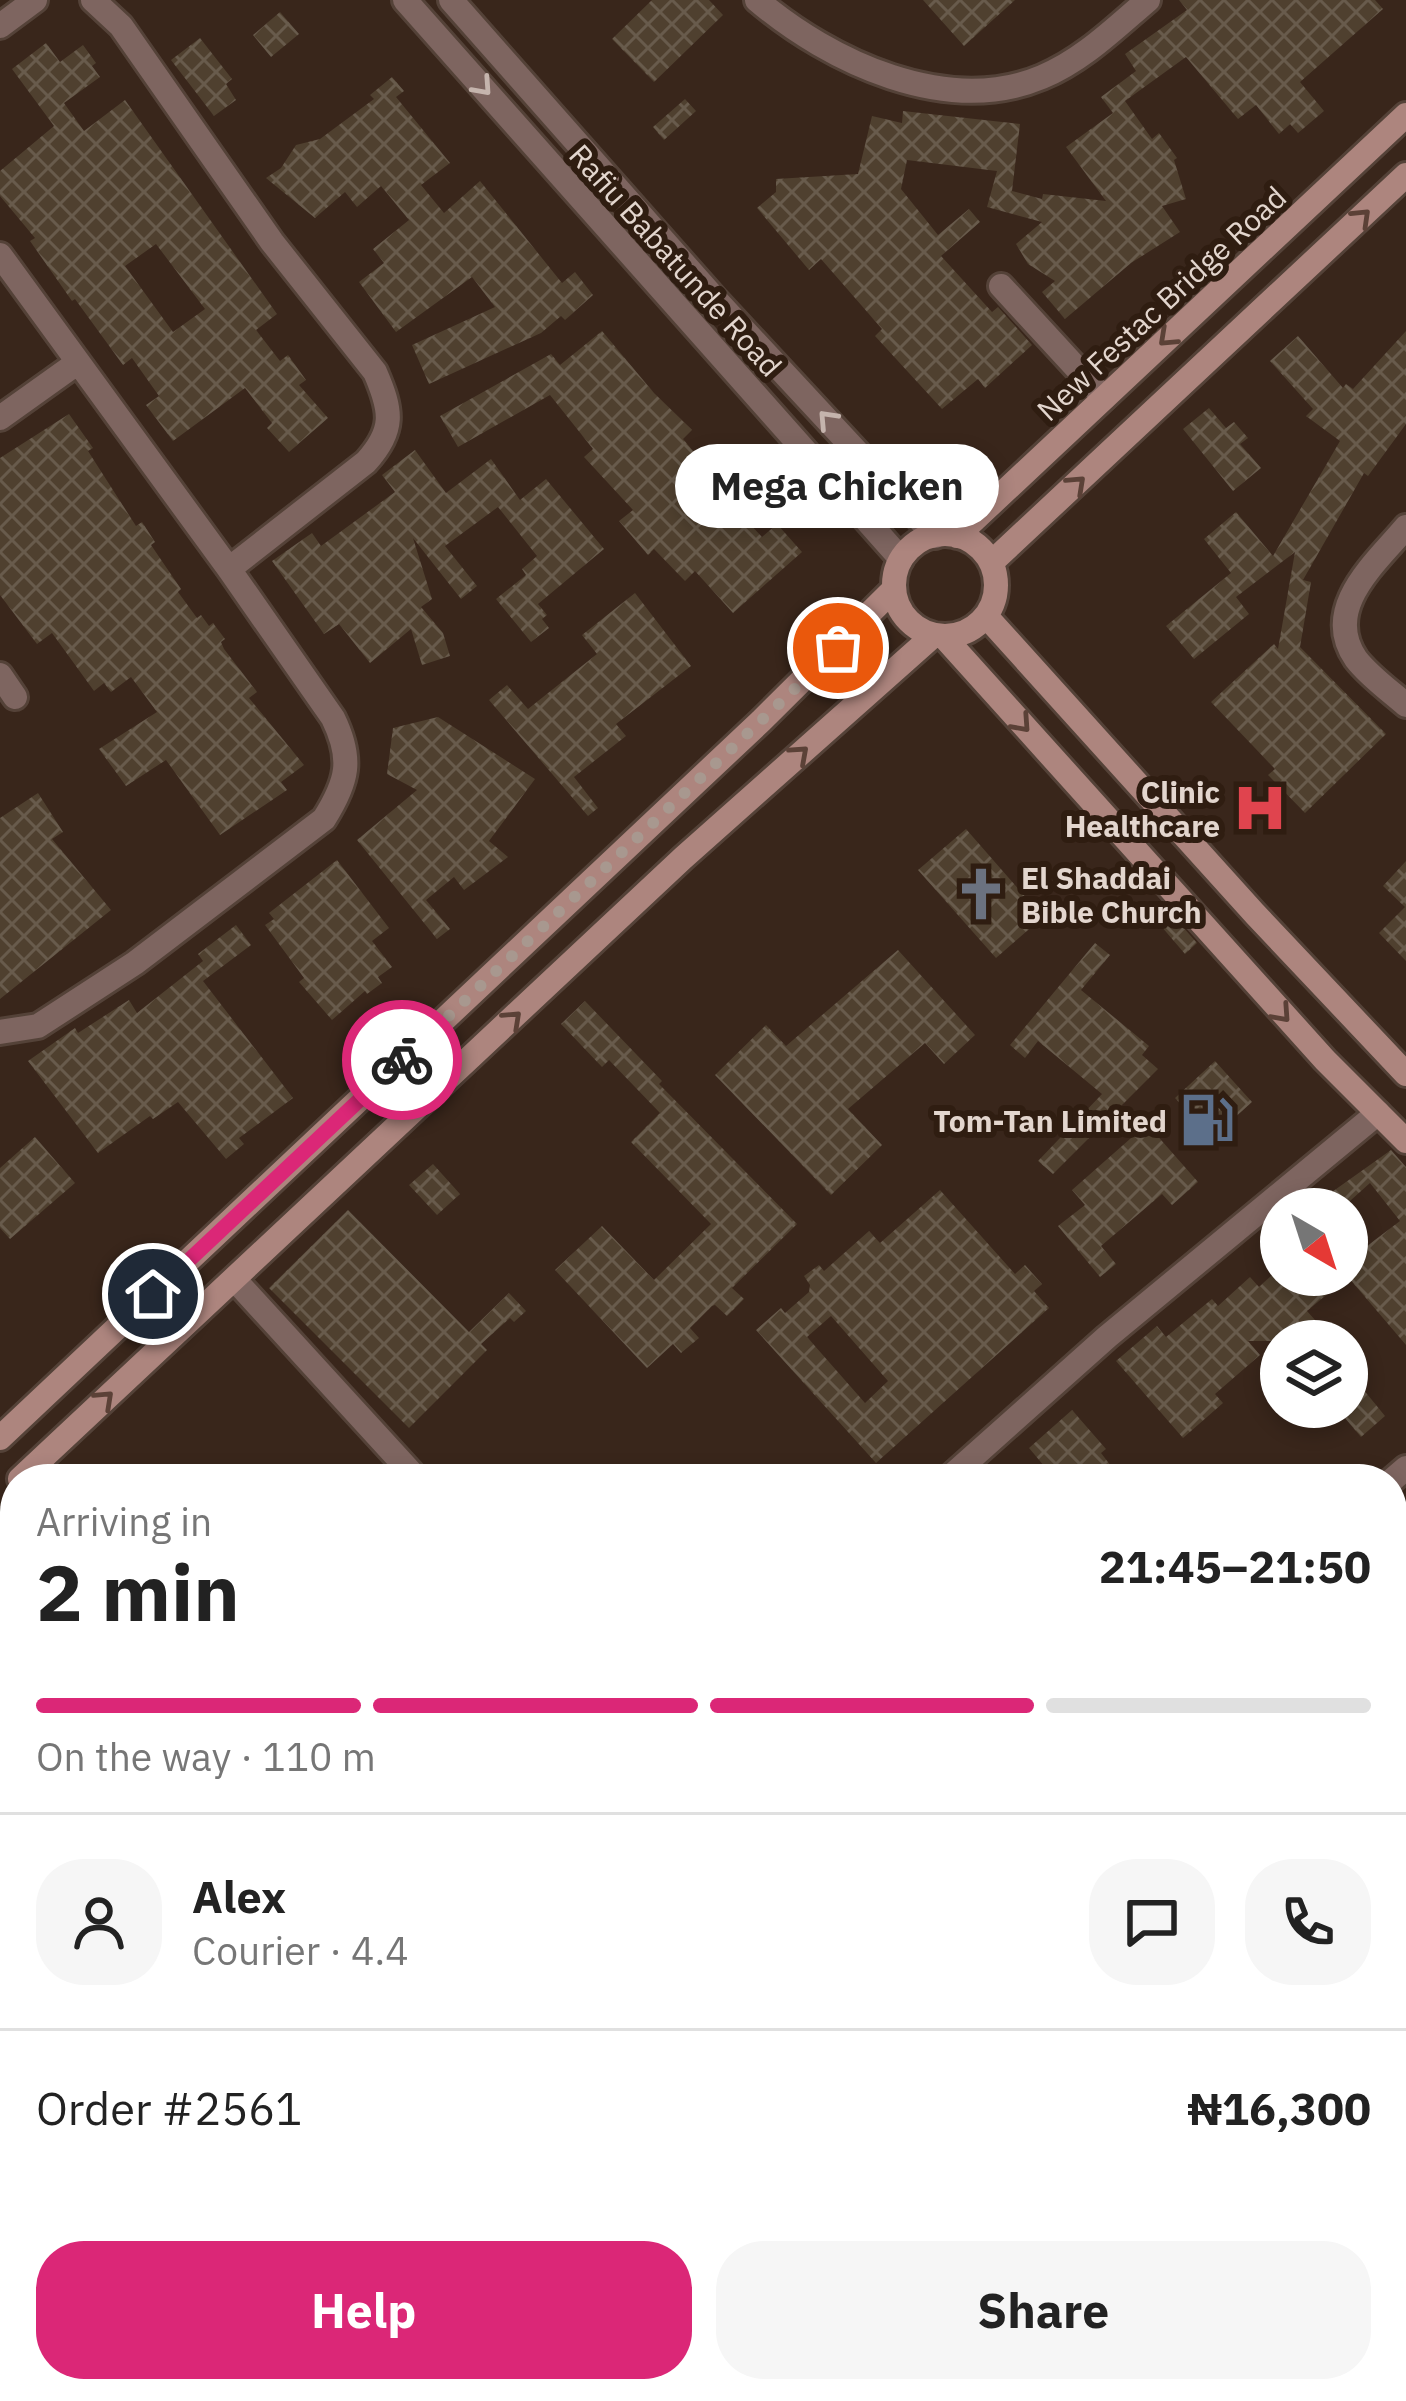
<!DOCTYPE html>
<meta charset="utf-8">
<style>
body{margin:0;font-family:"IBM Plex Sans",sans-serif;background:#f6f6f6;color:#222;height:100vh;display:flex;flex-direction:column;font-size:45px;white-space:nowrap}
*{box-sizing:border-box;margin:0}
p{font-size:39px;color:#767676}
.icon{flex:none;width:66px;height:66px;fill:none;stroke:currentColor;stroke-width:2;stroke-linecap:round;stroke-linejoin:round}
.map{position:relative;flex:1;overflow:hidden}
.details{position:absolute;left:0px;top:1464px;width:1407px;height:939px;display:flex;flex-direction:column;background:#fff;border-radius:48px 48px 0 0;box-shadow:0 6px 18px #0003}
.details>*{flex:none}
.needle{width:78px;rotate:141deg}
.fabs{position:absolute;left:1260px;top:1188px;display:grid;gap:24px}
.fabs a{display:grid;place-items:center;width:108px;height:108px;border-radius:50%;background:#fff;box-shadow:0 6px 18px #0003;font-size:60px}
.pin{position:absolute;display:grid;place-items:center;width:102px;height:102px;color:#fff;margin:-51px;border:6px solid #fff;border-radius:50%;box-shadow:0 3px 12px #0007}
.courier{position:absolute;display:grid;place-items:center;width:120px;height:120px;margin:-60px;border:9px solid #db2777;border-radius:50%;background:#fff;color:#222;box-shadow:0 3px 15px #0007}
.bubble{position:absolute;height:84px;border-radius:42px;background:#fff;box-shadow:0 6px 18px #0003;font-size:39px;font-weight:800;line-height:84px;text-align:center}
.summary em{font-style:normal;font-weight:800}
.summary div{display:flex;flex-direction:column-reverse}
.summary{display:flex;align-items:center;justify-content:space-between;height:204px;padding:0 36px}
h1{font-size:78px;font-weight:800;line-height:90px}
.bar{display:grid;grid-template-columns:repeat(4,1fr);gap:18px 12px;align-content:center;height:144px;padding:0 36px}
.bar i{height:15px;border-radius:9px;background:#e0e0e0}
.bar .selected{background:#db2777}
.bar p{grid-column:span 4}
.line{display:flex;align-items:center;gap:30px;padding:0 36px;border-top:3px solid #e0e0e0}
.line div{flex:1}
.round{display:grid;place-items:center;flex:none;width:126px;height:126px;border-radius:48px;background:#f6f6f6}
.button{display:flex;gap:24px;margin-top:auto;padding:24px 36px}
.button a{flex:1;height:138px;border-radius:48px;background:#db2777;color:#fff;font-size:48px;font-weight:800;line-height:138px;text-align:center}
.button a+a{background:#f6f6f6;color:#222}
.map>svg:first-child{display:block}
</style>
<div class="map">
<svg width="1406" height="2401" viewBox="0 0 1406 2401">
<defs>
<pattern id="industrial-grid" width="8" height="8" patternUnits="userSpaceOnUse" patternTransform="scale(3)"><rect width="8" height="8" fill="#452c1c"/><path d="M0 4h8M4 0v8" fill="none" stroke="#604a3c"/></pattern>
<pattern id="building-cross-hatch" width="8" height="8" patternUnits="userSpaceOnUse" patternTransform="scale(3)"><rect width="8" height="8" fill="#4f402f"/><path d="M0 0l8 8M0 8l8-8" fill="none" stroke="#685b4c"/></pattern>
</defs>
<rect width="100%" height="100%" fill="#39261b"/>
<!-- industrial -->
<path fill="url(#industrial-grid)" d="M 0,2187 L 15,2206 L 15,2388 L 167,2388 L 177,2401 L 0,2401 Z"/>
<!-- building -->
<path fill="url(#building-cross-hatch)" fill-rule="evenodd" d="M 652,0 L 709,0 L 723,15 L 654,82 L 612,39 Z
M 923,0 L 1015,0 L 964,46 Z
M 1179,0 L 1375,0 L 1383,9 L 1300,82 L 1324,111 L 1298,133 L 1290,124 L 1279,134 L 1256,105 L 1238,119 L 1186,57 L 1125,101 L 1152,139 L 1159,133 L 1177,158 L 1174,160 L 1186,199 L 1162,206 L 1180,232 L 1131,263 L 1065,319 L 1042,292 L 1055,281 L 1028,264 L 1016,244 L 1042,222 L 987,207 L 997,171 L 907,160 L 901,189 L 938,235 L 969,209 L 980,222 L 941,256 L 992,312 L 998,307 L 1032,345 L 985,388 L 978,379 L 942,409 L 875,336 L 882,329 L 821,259 L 809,270 L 757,208 L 776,192 L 776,179 L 858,174 L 872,116 L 902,123 L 903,111 L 1020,124 L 1012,191 L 1042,199 L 1043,194 L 1106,201 L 1066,147 L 1113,113 L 1101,97 L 1136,71 L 1125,54 L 1187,10 Z
M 280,12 L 299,34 L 271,57 L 253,35 Z
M 200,38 L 232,79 L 226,84 L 236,100 L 214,116 L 171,60 Z
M 46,43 L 60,62 L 83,45 L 96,63 L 92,66 L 100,77 L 64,103 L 84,131 L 125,100 L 277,314 L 256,330 L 280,361 L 288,355 L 306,380 L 299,385 L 328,418 L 289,452 L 267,428 L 272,423 L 245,388 L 173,441 L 146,405 L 159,396 L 132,358 L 123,365 L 75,299 L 72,301 L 30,241 L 35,238 L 0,196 L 0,171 L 54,126 L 12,69 ZM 156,244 L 205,309 L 173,332 L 125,266 Z
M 392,77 L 404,91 L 396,97 L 450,163 L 421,185 L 444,213 L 480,181 L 562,283 L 575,272 L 593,295 L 565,320 L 561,316 L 541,333 L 429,384 L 412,345 L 495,307 L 472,277 L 396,332 L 359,282 L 384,263 L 373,249 L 409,220 L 381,186 L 357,207 L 345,192 L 315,218 L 266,178 L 281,168 L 296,145 L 320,139 L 374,99 L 370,95 Z
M 685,99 L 696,111 L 664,140 L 653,127 Z
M 602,331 L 654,393 L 692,430 L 683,439 L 725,489 L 721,493 L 762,537 L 777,524 L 802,552 L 733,613 L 695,571 L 685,581 L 654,549 L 648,555 L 619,521 L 633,510 L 584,457 L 593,449 L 550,395 L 458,447 L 440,416 L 551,354 L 560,365 Z
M 1406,331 L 1406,424 L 1368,476 L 1364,473 L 1303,580 L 1311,582 L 1300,647 L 1386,734 L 1305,813 L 1268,775 L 1275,769 L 1211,702 L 1274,644 L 1278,649 L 1295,552 L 1236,597 L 1249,614 L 1194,659 L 1166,626 L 1231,573 L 1204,539 L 1236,512 L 1273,556 L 1340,441 L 1306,416 L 1313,409 L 1270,361 L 1298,336 L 1343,388 L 1346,384 L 1353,389 Z
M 1209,408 L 1226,428 L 1234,422 L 1248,438 L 1240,444 L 1261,468 L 1233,491 L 1183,429 Z
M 69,414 L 93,448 L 88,451 L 136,526 L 142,522 L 155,542 L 151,545 L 181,589 L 178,592 L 197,618 L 201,615 L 209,626 L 213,623 L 225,639 L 221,642 L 224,649 L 257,692 L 249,698 L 304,765 L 281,782 L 287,790 L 220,835 L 166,760 L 126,786 L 99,749 L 157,712 L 131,677 L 111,692 L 104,683 L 94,691 L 52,633 L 37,644 L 0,595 L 0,458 Z
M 415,450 L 446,493 L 491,459 L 520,500 L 546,479 L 604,549 L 538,604 L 547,615 L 542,619 L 549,628 L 531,642 L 496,599 L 526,575 L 522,569 L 537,556 L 498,507 L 445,546 L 477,586 L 461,599 L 413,538 L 432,599 L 421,607 L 443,633 L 450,656 L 422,665 L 411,629 L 370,663 L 339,624 L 324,634 L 272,561 L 312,533 L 321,546 L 395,492 L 382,475 Z
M 635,593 L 691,666 L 616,724 L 626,736 L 574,777 L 598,808 L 588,816 L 489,700 L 507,685 L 528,709 L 597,654 L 582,635 Z
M 438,717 L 535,779 L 489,841 L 508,857 L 464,890 L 454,877 L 426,900 L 450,929 L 437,939 L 357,840 L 417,790 L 387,774 L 393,728 Z
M 38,793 L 63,832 L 52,839 L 111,910 L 0,999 L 0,818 Z
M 966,829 L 1043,917 L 996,958 L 918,870 Z
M 337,860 L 389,928 L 372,941 L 392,967 L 378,977 L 382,983 L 367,994 L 365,991 L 332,1020 L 299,982 L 304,978 L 265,925 L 274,919 L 269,913 Z
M 1406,861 L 1406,961 L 1379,933 L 1405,907 L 1383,886 Z
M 1167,909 L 1197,943 L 1185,954 L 1155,919 Z
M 236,925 L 251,945 L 203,981 L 293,1098 L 239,1138 L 244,1144 L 226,1159 L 178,1102 L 153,1119 L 150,1116 L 98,1153 L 28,1061 L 75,1028 L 78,1033 L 129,1000 L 137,1013 L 203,961 L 198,954 Z
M 1095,943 L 1110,955 L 1081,990 L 1149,1046 L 1142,1055 L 1158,1069 L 1053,1174 L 1038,1161 L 1102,1094 L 1038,1041 L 1025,1058 L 1010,1045 Z
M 898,950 L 975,1035 L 944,1064 L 925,1043 L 848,1109 L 882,1145 L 831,1195 L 715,1075 L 766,1025 L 786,1046 Z
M 585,1001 L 662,1081 L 659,1084 L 797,1224 L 732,1288 L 744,1299 L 727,1316 L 715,1305 L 712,1306 L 690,1328 L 699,1338 L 681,1353 L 673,1344 L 647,1368 L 555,1270 L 602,1226 L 654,1280 L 711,1224 L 631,1142 L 660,1113 L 609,1060 L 602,1067 L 561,1024 Z
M 1215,1061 L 1252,1102 L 1212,1138 L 1175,1098 Z
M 1147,1124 L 1198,1182 L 1172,1205 L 1162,1194 L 1101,1246 L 1116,1264 L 1100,1277 L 1058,1226 L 1085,1205 L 1072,1190 Z
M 35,1137 L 75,1183 L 10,1239 L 0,1228 L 0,1168 Z
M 1391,1150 L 1406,1167 L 1406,1345 L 1348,1277 L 1307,1311 L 1315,1320 L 1293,1341 L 1248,1341 L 1260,1355 L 1215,1394 L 1223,1403 L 1183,1438 L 1116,1361 L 1157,1326 L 1166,1337 L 1212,1299 L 1218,1306 L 1250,1277 L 1259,1287 L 1272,1275 L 1347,1275 L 1347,1222 L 1367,1246 L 1400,1221 L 1370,1183 L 1341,1209 L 1308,1209 Z
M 433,1164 L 460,1194 L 437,1215 L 409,1185 Z
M 940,1190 L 1015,1274 L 1025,1265 L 1042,1284 L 1034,1291 L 1049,1308 L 876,1463 L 756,1330 L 781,1308 L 785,1313 L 809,1292 L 810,1285 L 804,1276 L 819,1265 L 824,1271 L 869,1231 L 880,1243 ZM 831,1316 L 888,1381 L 865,1403 L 807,1337 Z
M 348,1210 L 469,1332 L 509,1293 L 526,1311 L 514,1322 L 510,1318 L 481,1344 L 487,1350 L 409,1428 L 269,1288 Z
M 1363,1389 L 1385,1416 L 1361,1437 L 1338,1410 L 1347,1407 L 1347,1402 Z
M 1072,1410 L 1106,1449 L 1101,1453 L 1121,1479 L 1055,1479 L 1029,1448 Z"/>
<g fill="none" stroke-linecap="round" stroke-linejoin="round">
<defs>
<path id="minor" d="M 93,0 L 121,26 L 272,242 L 375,372 C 392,411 395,430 366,462 L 229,569
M 757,0 C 830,62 947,117 1042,77 C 1083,60 1115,28 1148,0
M 0,26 L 35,0
M 0,255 L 229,569 L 333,718 C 353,759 348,781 324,819 L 135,963 L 38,1026 L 0,1032
M 1001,286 L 1104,398
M 0,418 L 77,363
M 1406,527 C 1376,563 1321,608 1356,659 C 1369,676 1390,691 1406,705
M 0,675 L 15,697
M 235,1280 L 417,1479
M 948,1479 L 1107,1337 L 1378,1113
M 1392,1480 L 1406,1468
M 1392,1577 L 1406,1593
M 1392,1969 L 1406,1986
M 321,2401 L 336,2388
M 767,2401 L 782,2388
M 1034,2401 L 1049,2388"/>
<path id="tertiary" d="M 405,0 L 901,559
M 451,0 L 715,299 L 935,536
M 0,2098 L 15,2116
M 0,2185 L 15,2203
M 174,2388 L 185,2401
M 248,2388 L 259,2401"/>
<path id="secondary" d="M894 585a51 51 0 1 1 102 0a51 51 0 1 1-102 0Z
M 957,536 L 1406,115
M 991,563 L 1406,175
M 986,616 L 1255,914 L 1406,1074
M 944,637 L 1325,1060 L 1406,1141
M 0,1438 L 761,721 L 894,589
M 20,1479 L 683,858 L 934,635"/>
</defs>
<!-- minor casing -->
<use href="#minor" stroke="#544238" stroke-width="30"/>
<!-- tertiary casing -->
<use href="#tertiary" stroke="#544238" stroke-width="30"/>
<!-- secondary casing -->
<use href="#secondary" stroke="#544238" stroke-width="30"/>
<!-- minor -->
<use href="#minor" stroke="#7e6560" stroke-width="24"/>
<!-- tertiary -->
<use href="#tertiary" stroke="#7e6560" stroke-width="24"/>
<!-- secondary -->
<use href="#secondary" stroke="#ad857e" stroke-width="24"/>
</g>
<!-- one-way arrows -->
<defs><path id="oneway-chevron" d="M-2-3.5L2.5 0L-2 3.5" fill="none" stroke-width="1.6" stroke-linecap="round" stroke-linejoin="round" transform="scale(3)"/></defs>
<g stroke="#c5b4ad">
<use href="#oneway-chevron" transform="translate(483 87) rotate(48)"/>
<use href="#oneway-chevron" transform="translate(827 419) rotate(-133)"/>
</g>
<g stroke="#5b4137">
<use href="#oneway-chevron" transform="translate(1362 217) rotate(-44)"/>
<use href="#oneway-chevron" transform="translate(1167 338) rotate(137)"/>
<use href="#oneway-chevron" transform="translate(1077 484) rotate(-43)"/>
<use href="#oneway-chevron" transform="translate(1022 724) rotate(48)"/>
<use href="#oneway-chevron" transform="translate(800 754) rotate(-42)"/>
<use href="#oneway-chevron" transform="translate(1282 1014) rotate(48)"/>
<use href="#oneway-chevron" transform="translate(513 1019) rotate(-43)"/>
<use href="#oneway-chevron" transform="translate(105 1399) rotate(-43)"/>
</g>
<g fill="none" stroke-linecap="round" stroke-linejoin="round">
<!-- done -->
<path stroke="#a8988f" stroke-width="12" stroke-dasharray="0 21.6" d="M 402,1060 L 838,648"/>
<!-- route -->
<path stroke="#db2777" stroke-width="15" d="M 153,1294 L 402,1060"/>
</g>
<!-- icons -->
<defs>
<symbol id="hospital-bare" viewBox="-9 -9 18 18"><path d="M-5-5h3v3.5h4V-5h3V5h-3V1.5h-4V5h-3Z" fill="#e0444e" stroke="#2f1d11" stroke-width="2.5" paint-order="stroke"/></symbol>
<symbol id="church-bare" viewBox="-9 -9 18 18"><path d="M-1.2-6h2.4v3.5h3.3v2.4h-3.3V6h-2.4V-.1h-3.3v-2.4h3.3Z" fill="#6b7280" stroke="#2f1d11" stroke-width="2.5" paint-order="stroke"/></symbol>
<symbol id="fuel-bare" viewBox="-9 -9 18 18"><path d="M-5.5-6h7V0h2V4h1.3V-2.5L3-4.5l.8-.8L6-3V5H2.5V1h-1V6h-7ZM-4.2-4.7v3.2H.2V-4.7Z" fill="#5c6f8a" stroke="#2f1d11" stroke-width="2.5" paint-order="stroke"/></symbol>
</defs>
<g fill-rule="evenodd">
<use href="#hospital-bare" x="1222" y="770" width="76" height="76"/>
<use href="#church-bare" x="943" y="856" width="76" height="76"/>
<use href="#fuel-bare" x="1169" y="1082" width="76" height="76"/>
</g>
<g text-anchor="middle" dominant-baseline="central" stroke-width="12" stroke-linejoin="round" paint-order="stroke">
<!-- street labels -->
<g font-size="30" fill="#e3d6ce" stroke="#2f1d11">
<text transform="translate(676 260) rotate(48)">Rafiu Babatunde Road</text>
<text transform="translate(1161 303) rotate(-43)">New Festac Bridge Road</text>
</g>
<!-- poi labels -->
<g font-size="30" font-weight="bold" fill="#e3d6ce" stroke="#2f1d11" text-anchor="end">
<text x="1220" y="791">Clinic<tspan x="1220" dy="34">Healthcare</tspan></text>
<text x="1021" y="877" text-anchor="start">El Shaddai<tspan x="1021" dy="34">Bible Church</tspan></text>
<text x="1167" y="1120">Tom-Tan Limited</text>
</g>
</g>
</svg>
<div class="fabs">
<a><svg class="needle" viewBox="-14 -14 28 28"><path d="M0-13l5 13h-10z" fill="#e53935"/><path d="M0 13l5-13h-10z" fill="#767676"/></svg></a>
<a><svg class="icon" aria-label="layers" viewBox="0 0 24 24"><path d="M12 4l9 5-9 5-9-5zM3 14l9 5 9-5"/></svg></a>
</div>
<div class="pin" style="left:838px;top:648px;background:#ea580c"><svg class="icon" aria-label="bag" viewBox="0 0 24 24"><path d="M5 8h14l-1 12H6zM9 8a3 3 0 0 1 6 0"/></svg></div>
<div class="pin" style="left:153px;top:1294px;background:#1f2937"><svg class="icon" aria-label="home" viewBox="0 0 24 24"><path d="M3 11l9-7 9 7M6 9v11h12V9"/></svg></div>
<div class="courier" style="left:402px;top:1060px"><svg class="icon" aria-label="bike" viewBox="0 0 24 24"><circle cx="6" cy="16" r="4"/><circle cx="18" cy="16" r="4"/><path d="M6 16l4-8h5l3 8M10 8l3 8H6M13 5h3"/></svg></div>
<div class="bubble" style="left:675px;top:444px;width:324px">Mega Chicken</div>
<section class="details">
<div class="summary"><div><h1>2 min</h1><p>Arriving in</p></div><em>21:45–21:50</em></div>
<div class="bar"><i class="selected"></i><i class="selected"></i><i class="selected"></i><i></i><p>On the way · 110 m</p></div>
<div class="line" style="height:216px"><a class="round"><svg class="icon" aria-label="person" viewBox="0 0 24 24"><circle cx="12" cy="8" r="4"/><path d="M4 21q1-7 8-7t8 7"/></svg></a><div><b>Alex</b><p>Courier · 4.4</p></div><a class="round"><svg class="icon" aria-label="chat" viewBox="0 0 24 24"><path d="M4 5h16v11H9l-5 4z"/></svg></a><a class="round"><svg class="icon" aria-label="phone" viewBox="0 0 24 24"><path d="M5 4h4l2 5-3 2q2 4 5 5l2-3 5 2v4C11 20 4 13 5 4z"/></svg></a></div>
<div class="line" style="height:156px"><div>Order #2561</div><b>₦16,300</b></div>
<div class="button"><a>Help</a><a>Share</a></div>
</section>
</div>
